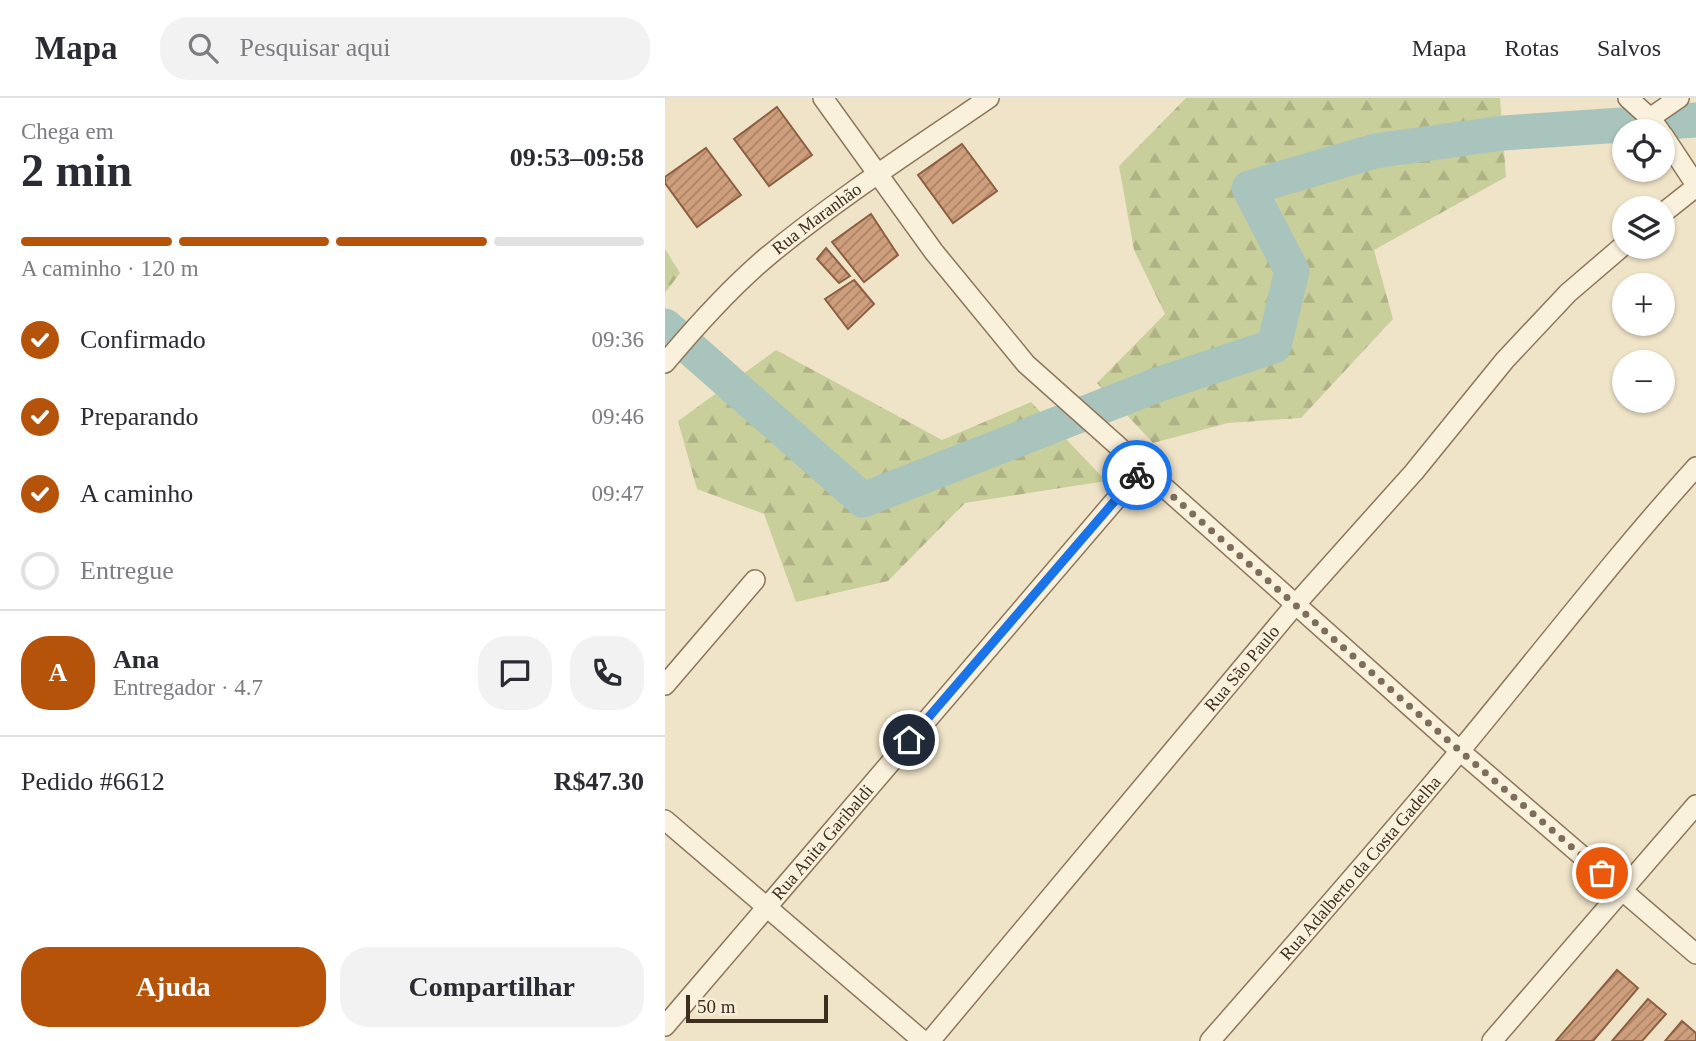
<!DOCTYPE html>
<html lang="pt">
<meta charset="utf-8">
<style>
body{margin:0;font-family:"Times New Roman",serif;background:#f2f2f3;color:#2b2b33;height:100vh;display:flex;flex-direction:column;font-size:26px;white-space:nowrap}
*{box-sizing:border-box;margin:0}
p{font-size:23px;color:#7c7c81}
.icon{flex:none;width:38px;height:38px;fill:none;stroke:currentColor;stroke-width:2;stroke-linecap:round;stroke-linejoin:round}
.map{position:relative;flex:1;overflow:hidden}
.panel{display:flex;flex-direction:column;background:#fff;width:665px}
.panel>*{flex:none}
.fabs{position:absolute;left:947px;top:21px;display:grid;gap:14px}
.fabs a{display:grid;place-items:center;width:63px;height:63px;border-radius:50%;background:#fff;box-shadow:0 2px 5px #0004;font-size:35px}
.scale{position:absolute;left:21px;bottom:18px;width:142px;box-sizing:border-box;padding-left:7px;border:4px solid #3d2e20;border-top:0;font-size:19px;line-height:24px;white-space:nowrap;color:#3d2e20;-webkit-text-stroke:5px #f7eed8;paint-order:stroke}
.pin{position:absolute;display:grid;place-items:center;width:60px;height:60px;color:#fff;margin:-30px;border:4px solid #fff;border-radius:50%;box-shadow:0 2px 7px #0007}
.courier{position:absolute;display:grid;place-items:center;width:70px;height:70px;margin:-35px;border:5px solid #1a73e8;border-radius:50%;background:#fff;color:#222;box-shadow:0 2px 9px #0007}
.summary em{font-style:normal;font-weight:600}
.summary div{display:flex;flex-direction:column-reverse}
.summary{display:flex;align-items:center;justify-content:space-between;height:119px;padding:0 21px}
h1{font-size:46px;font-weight:600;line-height:52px}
.bar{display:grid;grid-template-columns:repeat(4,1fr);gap:10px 7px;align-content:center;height:84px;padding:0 21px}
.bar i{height:9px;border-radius:5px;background:#e1e1e2}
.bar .selected{background:#b45309}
.bar p{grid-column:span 4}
.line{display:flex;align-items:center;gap:18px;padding:0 21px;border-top:2px solid #e1e1e2}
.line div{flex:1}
.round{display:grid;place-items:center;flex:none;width:74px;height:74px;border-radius:28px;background:#f2f2f3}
ol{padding:0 21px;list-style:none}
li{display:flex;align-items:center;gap:21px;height:77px}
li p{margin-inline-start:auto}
li .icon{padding:7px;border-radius:50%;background:#b45309;color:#fff;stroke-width:4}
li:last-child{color:#7c7c81}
li i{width:38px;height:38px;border:4px solid #e1e1e2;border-radius:50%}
.cta{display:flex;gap:14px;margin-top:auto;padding:14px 21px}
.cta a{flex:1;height:80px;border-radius:28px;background:#b45309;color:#fff;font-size:28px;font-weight:600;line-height:80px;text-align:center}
.cta a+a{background:#f2f2f3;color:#2b2b33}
header{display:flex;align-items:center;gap:42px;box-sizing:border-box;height:98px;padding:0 35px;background:#fff;border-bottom:2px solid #e1e1e2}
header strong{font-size:33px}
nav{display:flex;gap:38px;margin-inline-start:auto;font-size:24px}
.search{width:490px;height:63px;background:#f2f2f3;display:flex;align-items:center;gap:18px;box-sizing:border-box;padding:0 24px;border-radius:28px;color:#7c7c81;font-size:26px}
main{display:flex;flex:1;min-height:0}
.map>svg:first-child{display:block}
</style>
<header>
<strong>Mapa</strong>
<div class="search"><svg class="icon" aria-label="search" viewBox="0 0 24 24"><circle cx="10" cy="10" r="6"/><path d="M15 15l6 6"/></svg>Pesquisar aqui</div>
<nav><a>Mapa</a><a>Rotas</a><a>Salvos</a></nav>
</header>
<main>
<section class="panel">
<div class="summary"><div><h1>2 min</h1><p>Chega em</p></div><em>09:53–09:58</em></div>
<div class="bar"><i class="selected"></i><i class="selected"></i><i class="selected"></i><i></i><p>A caminho · 120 m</p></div>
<ol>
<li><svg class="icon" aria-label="check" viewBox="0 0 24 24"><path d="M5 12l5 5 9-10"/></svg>Confirmado<p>09:36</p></li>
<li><svg class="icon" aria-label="check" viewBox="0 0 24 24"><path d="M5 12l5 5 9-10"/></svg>Preparando<p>09:46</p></li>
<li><svg class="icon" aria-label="check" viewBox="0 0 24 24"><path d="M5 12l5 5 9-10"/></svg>A caminho<p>09:47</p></li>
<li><i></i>Entregue</li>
</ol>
<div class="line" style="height:126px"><b class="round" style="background:#b45309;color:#fff">A</b><div><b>Ana</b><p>Entregador · 4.7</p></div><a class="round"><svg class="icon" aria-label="chat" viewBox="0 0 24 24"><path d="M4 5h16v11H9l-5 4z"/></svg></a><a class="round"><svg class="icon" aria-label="phone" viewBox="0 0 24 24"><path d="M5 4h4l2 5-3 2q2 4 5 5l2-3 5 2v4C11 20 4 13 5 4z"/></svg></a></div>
<div class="line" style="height:91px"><div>Pedido #6612</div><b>R$47.30</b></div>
<div class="cta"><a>Ajuda</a><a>Compartilhar</a></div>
</section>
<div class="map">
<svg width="1031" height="943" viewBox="0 0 1031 943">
<defs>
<pattern id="forest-firs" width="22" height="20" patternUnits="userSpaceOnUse" patternTransform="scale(1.75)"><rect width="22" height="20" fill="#c9cf9b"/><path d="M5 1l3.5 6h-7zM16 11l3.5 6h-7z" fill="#aeb285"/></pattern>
<pattern id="building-hatch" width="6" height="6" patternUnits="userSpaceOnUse" patternTransform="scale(1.75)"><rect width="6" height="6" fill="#cf9f7d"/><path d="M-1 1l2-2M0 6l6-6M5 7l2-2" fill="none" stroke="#a98266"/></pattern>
</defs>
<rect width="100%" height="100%" fill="#f0e4c8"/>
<!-- forest -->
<path fill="url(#forest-firs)" d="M 521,0 L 835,0 L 841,79 L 709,152 L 728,221 L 636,320 L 563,325 L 488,345 L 432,285 L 500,216 L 469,152 L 454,68 Z
M 0,151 L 15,175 L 0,195 Z
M 111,252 L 277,342 L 366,304 L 441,383 L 300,405 L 223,483 L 131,504 L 99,416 L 32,391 L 13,323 Z"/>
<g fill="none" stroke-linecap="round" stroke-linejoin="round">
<!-- river -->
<path stroke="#a9c4bc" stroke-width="35" d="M 0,228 L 198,402 L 492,287 L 609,248 L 627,173 L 584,90 L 710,53 L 838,35 L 1031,22"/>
</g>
<!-- building -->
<path fill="url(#building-hatch)" stroke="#8d5f41" stroke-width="2" d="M 112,9 L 147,57 L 104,88 L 69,41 Z
M 297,46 L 332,93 L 288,125 L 253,77 Z
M 41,50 L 76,97 L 32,129 L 0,85 L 0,79 Z
M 206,116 L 233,157 L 199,184 L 167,144 Z
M 161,150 L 185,178 L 174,185 L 152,161 Z
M 189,182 L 209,206 L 183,231 L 160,201 Z
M 952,872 L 973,890 L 928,943 L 891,943 Z
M 983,901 L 1001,916 L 977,943 L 947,943 Z
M 1017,923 L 1031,935 L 1031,943 L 1000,943 Z"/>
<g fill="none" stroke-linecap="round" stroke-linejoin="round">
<defs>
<g id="street">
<path d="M 158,0 L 269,154 L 361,266 L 795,653 L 1031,856"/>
<path d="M 963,0 L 985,20 L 995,33"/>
<path d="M 985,20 L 1014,0"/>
<path d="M 998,37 L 1031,87"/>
<path d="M 998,115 L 1031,89"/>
<path id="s1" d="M 0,265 C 31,228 65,190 103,158 C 172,101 250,51 324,0"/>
<path d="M 0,587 L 90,482"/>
<path d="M 0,722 L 258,943"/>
<path id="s2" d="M 0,928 L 477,371"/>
<path id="s3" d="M 265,943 L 630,507 L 749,374 L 840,262 L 903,195 L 959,147"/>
<path id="s4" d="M 545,943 C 629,847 713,752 794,654 C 873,559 948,461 1031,369"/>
<path d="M 827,943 L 1031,707"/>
</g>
</defs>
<!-- street casing -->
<use href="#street" stroke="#8d765c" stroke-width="22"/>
<!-- street -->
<use href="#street" stroke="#faf1dc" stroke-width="19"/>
</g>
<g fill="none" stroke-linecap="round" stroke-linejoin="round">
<!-- done -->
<path stroke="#7c6e5b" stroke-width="7" stroke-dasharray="0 12.6" d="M 472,377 L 477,371 L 795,653 L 937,775"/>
<!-- route -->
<path stroke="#1a73e8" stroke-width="9" d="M 244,642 L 472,377"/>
</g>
<g text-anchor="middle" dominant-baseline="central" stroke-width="7" stroke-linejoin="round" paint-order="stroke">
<!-- street labels -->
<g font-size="18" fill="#3d2e20" stroke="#f7eed8">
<text stroke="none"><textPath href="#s1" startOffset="210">Rua Maranhão</textPath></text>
<text stroke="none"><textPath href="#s3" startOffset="486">Rua São Paulo</textPath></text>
<text stroke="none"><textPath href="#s2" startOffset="242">Rua Anita Garibaldi</textPath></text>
<text stroke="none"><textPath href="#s4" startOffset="229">Rua Adalberto da Costa Gadelha</textPath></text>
</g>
</g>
</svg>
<div class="fabs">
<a><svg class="icon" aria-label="locate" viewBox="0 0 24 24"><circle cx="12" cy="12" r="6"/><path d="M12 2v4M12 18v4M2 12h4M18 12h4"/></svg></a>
<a><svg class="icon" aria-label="layers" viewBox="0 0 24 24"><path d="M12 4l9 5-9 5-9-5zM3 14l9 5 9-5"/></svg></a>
<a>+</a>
<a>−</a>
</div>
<div class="scale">50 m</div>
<div class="pin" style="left:937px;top:775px;background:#ea580c"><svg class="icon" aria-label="bag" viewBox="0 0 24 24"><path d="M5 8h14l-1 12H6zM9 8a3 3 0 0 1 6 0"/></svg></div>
<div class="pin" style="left:244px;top:642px;background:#1f2937"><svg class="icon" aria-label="home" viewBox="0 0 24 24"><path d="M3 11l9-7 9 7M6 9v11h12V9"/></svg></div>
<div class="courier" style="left:472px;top:377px"><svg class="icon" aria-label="bike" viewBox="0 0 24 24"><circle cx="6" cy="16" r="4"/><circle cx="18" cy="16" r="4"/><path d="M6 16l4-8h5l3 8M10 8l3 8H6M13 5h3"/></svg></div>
</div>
</main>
